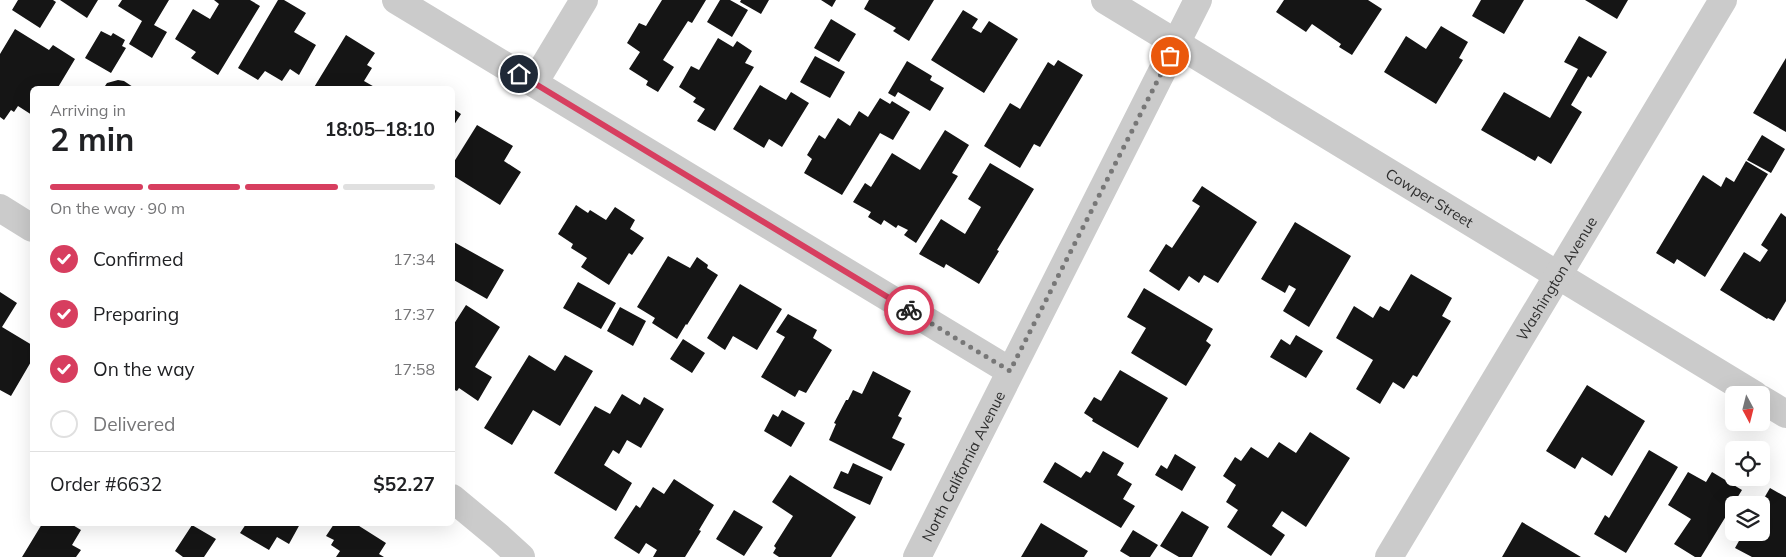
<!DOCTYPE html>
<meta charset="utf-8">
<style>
body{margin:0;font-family:Mulish,sans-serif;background:#f2f2f2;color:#202124;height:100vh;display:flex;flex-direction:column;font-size:19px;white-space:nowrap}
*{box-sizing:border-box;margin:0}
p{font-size:16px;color:#757577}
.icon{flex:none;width:28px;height:28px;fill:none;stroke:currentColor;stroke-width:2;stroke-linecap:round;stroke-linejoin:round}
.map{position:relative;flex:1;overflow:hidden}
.panel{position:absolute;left:30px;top:86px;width:425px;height:440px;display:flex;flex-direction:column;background:#fff;border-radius:8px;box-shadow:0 5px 20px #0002}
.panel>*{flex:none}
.needle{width:32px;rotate:173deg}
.tools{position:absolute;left:1725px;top:386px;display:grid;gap:10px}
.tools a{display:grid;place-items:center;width:45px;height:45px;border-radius:8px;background:#fff;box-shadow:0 5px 20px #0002;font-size:25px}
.pin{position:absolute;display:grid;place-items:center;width:42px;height:42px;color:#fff;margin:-21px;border:2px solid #fff;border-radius:50%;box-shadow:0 1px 5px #0007}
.courier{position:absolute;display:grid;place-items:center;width:50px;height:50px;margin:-25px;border:4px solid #d73e5f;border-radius:50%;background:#fff;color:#222;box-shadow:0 1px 6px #0007}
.summary em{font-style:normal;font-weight:700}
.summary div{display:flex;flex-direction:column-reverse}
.summary{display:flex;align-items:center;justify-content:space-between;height:85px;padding:0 20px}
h1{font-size:32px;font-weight:700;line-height:38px}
.bar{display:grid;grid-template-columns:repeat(4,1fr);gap:8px 5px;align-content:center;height:60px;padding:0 20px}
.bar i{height:6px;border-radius:4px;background:#e0e0e0}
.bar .current{background:#d73e5f}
.bar p{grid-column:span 4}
.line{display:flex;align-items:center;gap:12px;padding:0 20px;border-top:1px solid #e0e0e0}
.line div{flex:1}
ol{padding:0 20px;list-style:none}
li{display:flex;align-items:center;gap:15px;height:55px}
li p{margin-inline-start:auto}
li .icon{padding:5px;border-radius:50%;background:#d73e5f;color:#fff;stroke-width:4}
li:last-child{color:#757577}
li i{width:28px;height:28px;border:2px solid #e0e0e0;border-radius:50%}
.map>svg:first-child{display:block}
</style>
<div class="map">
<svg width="1786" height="557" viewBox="0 0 1786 557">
<rect width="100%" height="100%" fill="#fff"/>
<!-- building -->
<path fill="#151515" d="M 18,0 L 53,0 L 56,2 L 40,28 L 12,10 Z
M 60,0 L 98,0 L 87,18 Z
M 122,0 L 169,0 L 154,25 L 167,32 L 152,58 L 129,44 L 142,21 L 118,6 Z
M 214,0 L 250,0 L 260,6 L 218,75 L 191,58 L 196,52 L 175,39 L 193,9 L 210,19 L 219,4 Z
M 278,0 L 284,0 L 306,13 L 294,32 L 316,45 L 299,75 L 290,69 L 282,81 L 265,71 L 258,80 L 238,68 Z
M 662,0 L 706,0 L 692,23 L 688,21 L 663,60 L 674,67 L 658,92 L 646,85 L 648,81 L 629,69 L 640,52 L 627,43 L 639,23 L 646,26 Z
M 720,0 L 730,0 L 748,10 L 732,37 L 707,22 Z
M 741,0 L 769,0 L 761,14 L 740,2 Z
M 821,0 L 836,0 L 832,7 Z
M 869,0 L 934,0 L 909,41 L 893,31 L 896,28 L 864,9 Z
M 1284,0 L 1368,0 L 1382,9 L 1352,55 L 1339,47 L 1341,44 L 1312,24 L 1306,32 L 1276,12 Z
M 1481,0 L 1524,0 L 1504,34 L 1472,16 Z
M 1585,0 L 1628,0 L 1617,19 Z
M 963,10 L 978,19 L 972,28 L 981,33 L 989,21 L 1018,39 L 984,93 L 931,60 Z
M 831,19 L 856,34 L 839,62 L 814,48 Z
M 1441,26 L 1468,42 L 1459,58 L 1463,60 L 1436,104 L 1384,72 L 1406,36 L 1426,49 Z
M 15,29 L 49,50 L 53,45 L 75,59 L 57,89 L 32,89 L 32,115 L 18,106 L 14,112 L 11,110 L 4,120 L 0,117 L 0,54 Z
M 101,31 L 111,36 L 113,33 L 125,40 L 122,46 L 126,48 L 111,73 L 85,58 Z
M 346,35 L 375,53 L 367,65 L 372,68 L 364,81 L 378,89 L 313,89 Z
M 1579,36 L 1607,52 L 1591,78 L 1588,76 L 1571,105 L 1582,112 L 1551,164 L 1538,156 L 1535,161 L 1481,130 L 1504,92 L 1550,118 L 1578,69 L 1564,62 Z
M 718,38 L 733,47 L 737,41 L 752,51 L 745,63 L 754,67 L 715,131 L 697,121 L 705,109 L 693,102 L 696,98 L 679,87 L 691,66 L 699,70 Z
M 815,56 L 845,72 L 830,98 L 800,82 Z
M 1786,58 L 1786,132 L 1753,113 Z
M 1058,60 L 1083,75 L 1040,147 L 1034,144 L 1020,168 L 984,146 L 1010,103 L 1020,109 L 1048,62 L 1054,66 Z
M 907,61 L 932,76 L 930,80 L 944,88 L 930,111 L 898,92 L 895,97 L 888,93 Z
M 118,80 L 124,81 L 136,89 L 103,89 L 107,83 Z
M 760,85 L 786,100 L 791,92 L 809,103 L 782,147 L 769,139 L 764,148 L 733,129 Z
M 880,98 L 890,104 L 892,101 L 910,112 L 893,140 L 880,133 L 842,195 L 804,173 L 812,159 L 807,155 L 819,135 L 825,139 L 838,118 L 850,126 L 859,111 L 868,117 Z
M 452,108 L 461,114 L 452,128 Z
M 477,125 L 513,146 L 504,161 L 521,172 L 500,205 L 452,175 L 452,165 Z
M 945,130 L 969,145 L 952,173 L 958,176 L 916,243 L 904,235 L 908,230 L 898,225 L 896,228 L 884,220 L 881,225 L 868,217 L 871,212 L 853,202 L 865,183 L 871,187 L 892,153 L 920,170 Z
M 1762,135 L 1785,149 L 1771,173 L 1747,160 Z
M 1746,161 L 1768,174 L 1705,277 L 1677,259 L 1674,264 L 1656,253 L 1703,175 L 1721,187 L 1726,177 L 1734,182 Z
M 990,163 L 1034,189 L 997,250 L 999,251 L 979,284 L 946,264 L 944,268 L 919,254 L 941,219 L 965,234 L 981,207 L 968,199 Z
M 1202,186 L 1257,222 L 1218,283 L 1204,275 L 1199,283 L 1189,276 L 1179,291 L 1149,271 L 1166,244 L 1172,248 L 1200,206 L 1192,201 Z
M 576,205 L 588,213 L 590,210 L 606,220 L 615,207 L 635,220 L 630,229 L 644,238 L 632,255 L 629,253 L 609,285 L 581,267 L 587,258 L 571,248 L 573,244 L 558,234 Z
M 1781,213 L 1786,217 L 1786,301 L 1774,321 L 1768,318 L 1767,319 L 1720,290 L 1744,252 L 1760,262 L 1768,250 L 1761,245 Z
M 1295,222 L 1351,256 L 1309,327 L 1283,311 L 1296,289 L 1289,285 L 1285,293 L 1261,279 Z
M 452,241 L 504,270 L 487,299 L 452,279 Z
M 668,256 L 690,268 L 697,257 L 708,265 L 707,268 L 718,275 L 687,325 L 686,324 L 677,339 L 652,323 L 655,318 L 637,307 Z
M 1411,274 L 1452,298 L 1442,316 L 1451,321 L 1417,377 L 1413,375 L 1404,389 L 1393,382 L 1380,404 L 1356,389 L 1373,360 L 1336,338 L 1354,306 L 1373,318 L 1380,306 L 1389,311 Z
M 578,282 L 616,303 L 601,329 L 563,308 Z
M 740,284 L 782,309 L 757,350 L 733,336 L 725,350 L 707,338 Z
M 1144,288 L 1213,329 L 1206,341 L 1211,345 L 1186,386 L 1131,353 L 1146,328 L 1127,317 Z
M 0,292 L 17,303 L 2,327 L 32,345 L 32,360 L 11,396 L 0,390 Z
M 466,305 L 500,327 L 475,367 L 492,377 L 478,401 L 459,388 L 457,391 L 452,389 L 452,341 L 455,337 L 452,335 L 452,327 Z
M 620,307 L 646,321 L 633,346 L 607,331 Z
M 788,314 L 817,330 L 813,338 L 832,350 L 806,393 L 799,390 L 795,397 L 761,377 L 785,337 L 776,332 Z
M 1296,335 L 1323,351 L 1306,378 L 1270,357 L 1281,339 L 1290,345 Z
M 683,339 L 705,353 L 692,373 L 670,359 Z
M 529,355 L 555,371 L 565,355 L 593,371 L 560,426 L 533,410 L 512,445 L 484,428 Z
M 1120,370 L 1168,398 L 1138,448 L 1092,421 L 1093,419 L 1084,413 L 1094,397 L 1101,401 Z
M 873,371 L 911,391 L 898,416 L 902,418 L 892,438 L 905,444 L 891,471 L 829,440 L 836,424 L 834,423 L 846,400 L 848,400 L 853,390 L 862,394 Z
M 1587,385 L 1645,421 L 1612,476 L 1582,457 L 1575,469 L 1546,451 Z
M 622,394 L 640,405 L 644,397 L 664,409 L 641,448 L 627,440 L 619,454 L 613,450 L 604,465 L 632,483 L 616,511 L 554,473 L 595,406 L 610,414 Z
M 782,410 L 805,423 L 791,447 L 764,431 L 773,414 L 778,417 Z
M 1310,432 L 1350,458 L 1306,527 L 1282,511 L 1272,526 L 1285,535 L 1271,556 L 1227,527 L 1238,510 L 1226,502 L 1236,485 L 1223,476 L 1235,457 L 1241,461 L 1251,447 L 1268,458 L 1279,442 L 1296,453 Z
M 1649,450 L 1678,467 L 1626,553 L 1594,534 L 1605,515 L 1609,518 Z
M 1103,451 L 1124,463 L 1117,475 L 1132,484 L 1123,499 L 1135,506 L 1121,528 L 1043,482 L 1055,462 L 1081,478 L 1086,471 L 1090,473 Z
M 1175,454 L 1196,467 L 1182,491 L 1155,475 L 1161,465 L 1167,469 Z
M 853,463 L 883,477 L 870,505 L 833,488 L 841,471 L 848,474 Z
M 1688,472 L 1706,482 L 1712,472 L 1742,490 L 1701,557 L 1695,557 L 1674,544 L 1691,519 L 1668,505 Z
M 790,475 L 856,517 L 831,557 L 779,557 L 773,553 L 776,548 L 774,546 L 793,516 L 772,502 Z
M 674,479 L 714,505 L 699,530 L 701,531 L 685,557 L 653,557 L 657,550 L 646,543 L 639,554 L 614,538 L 636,505 L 640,508 L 653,487 L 664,494 Z
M 1770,488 L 1786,497 L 1786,557 L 1752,557 L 1735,548 L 1744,532 L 1761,532 L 1761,505 L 1760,505 Z
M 734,510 L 763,527 L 744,556 L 716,539 Z
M 1182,511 L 1209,527 L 1192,557 L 1179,557 L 1160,546 Z
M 1522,522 L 1581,557 L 1502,557 Z
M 1041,523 L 1088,551 L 1084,557 L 1021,557 Z
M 42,524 L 71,524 L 81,530 L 72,545 L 81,550 L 76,557 L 22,557 Z
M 246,524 L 300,524 L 289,544 L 277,537 L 269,550 L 240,533 Z
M 334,524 L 356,524 L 386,543 L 379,554 L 384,557 L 336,557 L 340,551 L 331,545 L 334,540 L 326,536 Z
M 192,525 L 216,539 L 204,557 L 183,557 L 175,551 Z
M 1133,530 L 1158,545 L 1150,557 L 1130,557 L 1120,551 Z"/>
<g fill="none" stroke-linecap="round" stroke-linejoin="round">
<!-- street -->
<g stroke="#cbcbcb" stroke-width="28">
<path d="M 396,0 L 1010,371"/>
<path id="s1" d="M 1105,0 L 1755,395"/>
<path d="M 534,83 L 584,0"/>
<path d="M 0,208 L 32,228"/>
<path d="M 1761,399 L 1786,414"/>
<path d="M 452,498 L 499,537 L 521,557"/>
<path id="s2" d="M 917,557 L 1198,0"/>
<path id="s3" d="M 1389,557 L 1723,0"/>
</g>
</g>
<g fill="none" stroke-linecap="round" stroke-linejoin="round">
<!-- done -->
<path stroke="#777" stroke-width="5" stroke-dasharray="0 9" d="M 909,310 L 1010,371 L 1170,56"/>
<!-- route -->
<path stroke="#d73e5f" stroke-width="6" d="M 519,74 L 909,310"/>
</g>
<g text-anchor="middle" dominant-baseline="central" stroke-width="5" stroke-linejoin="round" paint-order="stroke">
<!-- street labels -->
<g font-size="15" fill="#2e2e2e" stroke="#fff">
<text stroke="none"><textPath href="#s1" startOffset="380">Cowper Street</textPath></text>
<text stroke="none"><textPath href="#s3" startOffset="325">Washington Avenue</textPath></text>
<text stroke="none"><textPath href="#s2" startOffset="102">North California Avenue</textPath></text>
</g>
</g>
</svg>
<div class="tools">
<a><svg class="needle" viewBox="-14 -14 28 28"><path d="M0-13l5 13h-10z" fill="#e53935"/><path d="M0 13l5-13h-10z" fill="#757577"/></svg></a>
<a><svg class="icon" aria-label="locate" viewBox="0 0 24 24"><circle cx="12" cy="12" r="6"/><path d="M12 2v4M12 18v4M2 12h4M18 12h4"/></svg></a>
<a><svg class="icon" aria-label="layers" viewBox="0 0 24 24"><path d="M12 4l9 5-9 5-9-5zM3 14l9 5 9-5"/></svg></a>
</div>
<div class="pin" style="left:1170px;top:56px;background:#ea580c"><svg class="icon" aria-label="bag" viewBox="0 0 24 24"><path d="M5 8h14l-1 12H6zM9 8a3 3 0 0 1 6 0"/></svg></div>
<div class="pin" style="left:519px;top:74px;background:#1f2937"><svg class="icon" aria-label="home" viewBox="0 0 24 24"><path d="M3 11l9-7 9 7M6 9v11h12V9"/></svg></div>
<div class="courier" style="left:909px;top:310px"><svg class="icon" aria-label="bike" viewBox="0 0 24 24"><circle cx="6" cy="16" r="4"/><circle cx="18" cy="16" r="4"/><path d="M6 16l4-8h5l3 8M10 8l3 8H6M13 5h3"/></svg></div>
<section class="panel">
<div class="summary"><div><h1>2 min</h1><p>Arriving in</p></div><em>18:05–18:10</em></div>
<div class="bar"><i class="current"></i><i class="current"></i><i class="current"></i><i></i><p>On the way · 90 m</p></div>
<ol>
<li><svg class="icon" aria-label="check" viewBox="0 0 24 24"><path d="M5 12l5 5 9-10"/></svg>Confirmed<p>17:34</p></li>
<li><svg class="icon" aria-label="check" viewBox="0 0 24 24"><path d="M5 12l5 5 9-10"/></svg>Preparing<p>17:37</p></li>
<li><svg class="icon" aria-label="check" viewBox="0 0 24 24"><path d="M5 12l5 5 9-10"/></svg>On the way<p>17:58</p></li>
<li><i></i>Delivered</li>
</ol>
<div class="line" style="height:65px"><div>Order #6632</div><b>$52.27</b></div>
</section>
</div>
